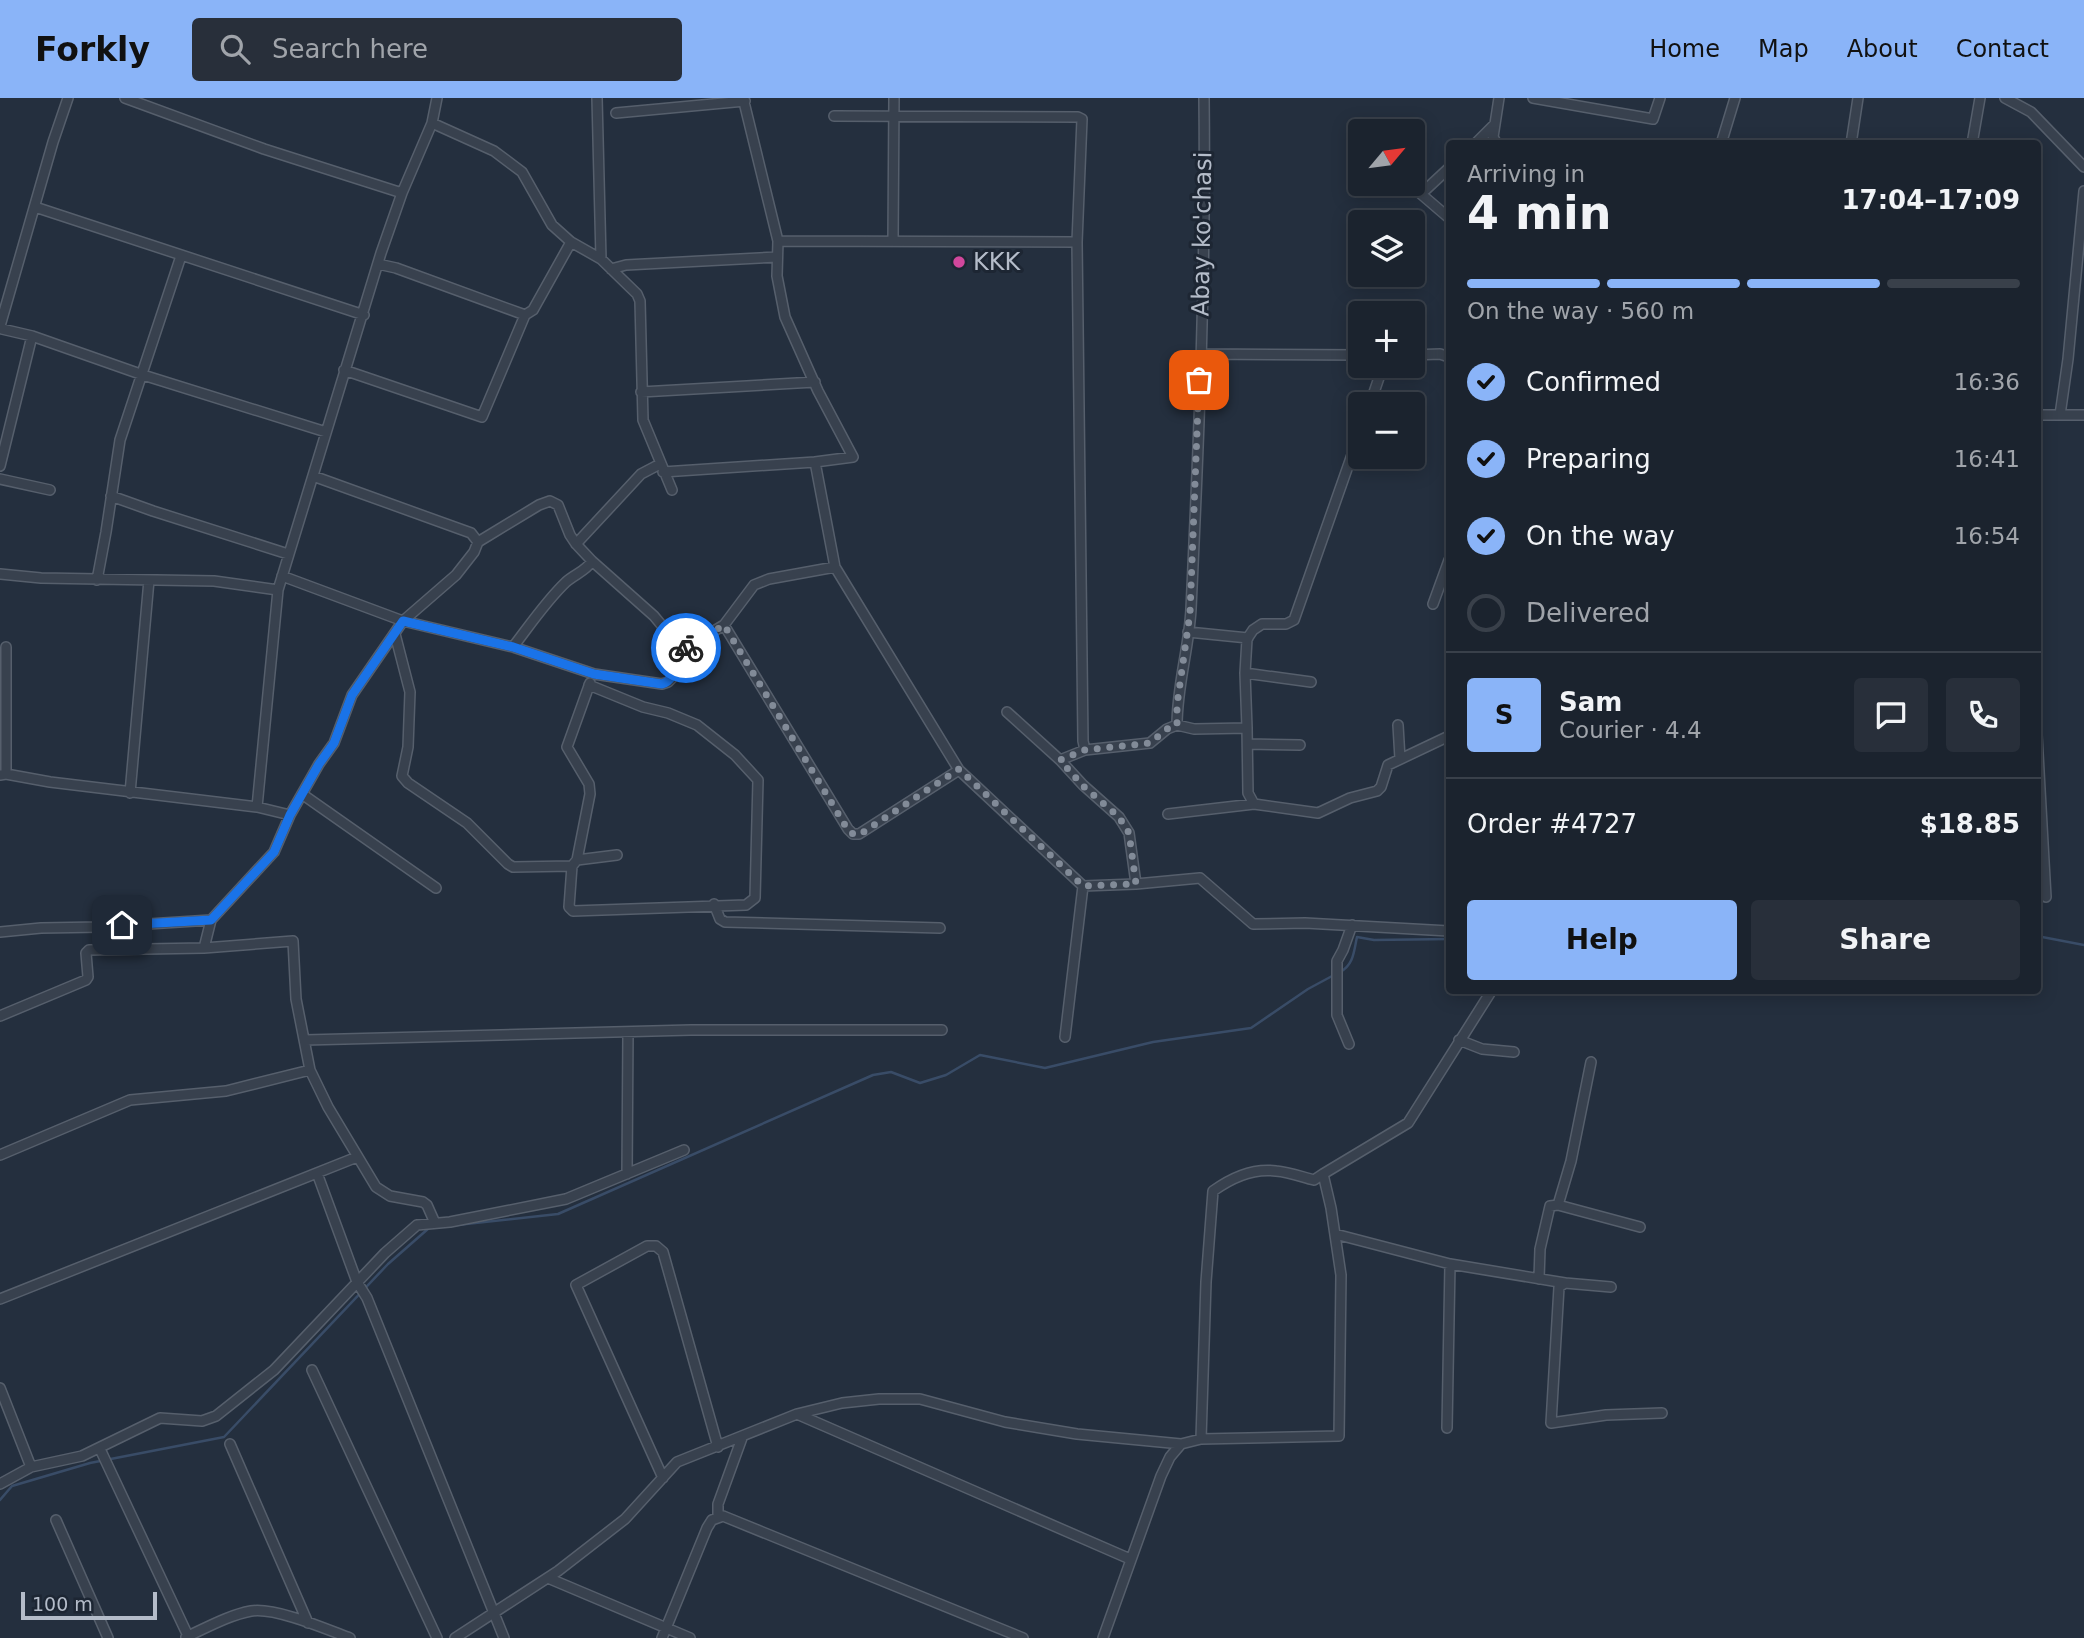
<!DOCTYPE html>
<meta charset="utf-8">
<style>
body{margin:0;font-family:"DejaVu Sans",sans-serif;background:#282f3a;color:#f1f3f6;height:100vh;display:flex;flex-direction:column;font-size:26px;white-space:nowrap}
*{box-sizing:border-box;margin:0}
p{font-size:23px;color:#a0a4aa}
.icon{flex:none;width:38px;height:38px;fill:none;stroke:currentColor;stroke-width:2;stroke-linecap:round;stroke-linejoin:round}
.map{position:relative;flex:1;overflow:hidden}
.drawer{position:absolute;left:1446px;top:42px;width:595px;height:854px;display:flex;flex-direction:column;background:#1b232e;border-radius:7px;box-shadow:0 4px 18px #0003,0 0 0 2px #39404a}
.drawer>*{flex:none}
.needle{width:46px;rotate:61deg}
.controls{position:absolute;left:1348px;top:21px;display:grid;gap:14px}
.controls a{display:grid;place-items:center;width:77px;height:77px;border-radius:7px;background:#1b232e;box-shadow:0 4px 18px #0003,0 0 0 2px #39404a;font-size:35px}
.scale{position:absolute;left:21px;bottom:18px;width:136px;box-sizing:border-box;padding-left:7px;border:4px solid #b4bcc9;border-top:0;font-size:19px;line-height:24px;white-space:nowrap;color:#b4bcc9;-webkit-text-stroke:5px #1d2633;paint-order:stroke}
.pin{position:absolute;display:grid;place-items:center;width:60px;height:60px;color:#fff;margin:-30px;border-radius:14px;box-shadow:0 4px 10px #0006}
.courier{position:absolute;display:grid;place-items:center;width:70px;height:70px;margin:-35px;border:5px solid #1a73e8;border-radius:50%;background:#fff;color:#222;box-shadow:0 2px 9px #0007}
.headline em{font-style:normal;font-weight:600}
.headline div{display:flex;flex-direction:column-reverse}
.headline{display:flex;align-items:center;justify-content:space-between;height:119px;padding:0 21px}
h1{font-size:46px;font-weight:600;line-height:52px}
.bar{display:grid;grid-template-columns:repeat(4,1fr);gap:10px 7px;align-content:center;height:84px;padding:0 21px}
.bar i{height:9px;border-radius:5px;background:#39404a}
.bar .active{background:#8ab4f8}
.bar p{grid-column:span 4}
.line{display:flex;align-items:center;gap:18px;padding:0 21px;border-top:2px solid #39404a}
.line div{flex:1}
.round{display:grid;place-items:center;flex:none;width:74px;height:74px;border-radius:7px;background:#282f3a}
ol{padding:0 21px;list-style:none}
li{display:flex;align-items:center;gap:21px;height:77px}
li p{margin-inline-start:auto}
li .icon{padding:7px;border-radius:50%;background:#8ab4f8;color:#111;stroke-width:4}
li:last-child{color:#a0a4aa}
li i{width:38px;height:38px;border:4px solid #39404a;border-radius:50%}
.action{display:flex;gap:14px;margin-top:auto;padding:14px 21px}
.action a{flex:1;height:80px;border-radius:7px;background:#8ab4f8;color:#111;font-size:28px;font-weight:600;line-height:80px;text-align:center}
.action a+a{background:#282f3a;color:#f1f3f6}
header{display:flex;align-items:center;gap:42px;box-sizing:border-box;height:98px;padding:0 35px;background:#8ab4f8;color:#111}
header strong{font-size:33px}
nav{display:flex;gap:38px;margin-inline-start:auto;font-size:24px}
.search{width:490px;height:63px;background:#282f3a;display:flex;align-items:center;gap:18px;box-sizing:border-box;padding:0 24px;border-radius:7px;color:#a0a4aa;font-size:26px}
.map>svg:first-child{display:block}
</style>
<header>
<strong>Forkly</strong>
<div class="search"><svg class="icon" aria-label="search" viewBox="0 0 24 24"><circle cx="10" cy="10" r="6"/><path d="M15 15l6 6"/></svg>Search here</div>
<nav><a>Home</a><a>Map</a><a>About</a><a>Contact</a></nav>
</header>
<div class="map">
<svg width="2084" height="1540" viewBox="0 0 2084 1540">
<rect width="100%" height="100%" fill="#242f3e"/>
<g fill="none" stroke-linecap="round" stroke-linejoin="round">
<!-- stream -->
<path stroke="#394c67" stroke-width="2.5" d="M 2037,838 L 2084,847
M 1340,874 C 1354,867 1354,852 1357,839 L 1374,842 L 1449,841
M 457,1127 L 558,1116 L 873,977 L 891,974 L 920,985 L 946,977 L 980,957 L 1045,970 L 1153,944 L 1251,930 L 1308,891 L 1334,877
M 0,1402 L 12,1388 L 90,1365 L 224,1339 L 388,1166 L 429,1130"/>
<defs>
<path id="minor" d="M 68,0 L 53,44 L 0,228 L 2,231 L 32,238 L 143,277 L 326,334
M 125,0 L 264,51 L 402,95
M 597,0 L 601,161
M 743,0 L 778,143 L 777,178 L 785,219 L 818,293 L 853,359 L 815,364 L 835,469 L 959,672 L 1083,788 L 1065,939
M 1533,0 L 1653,21 L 1660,0
M 2005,0 L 2031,14 L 2084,69
M 616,15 L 745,3
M 834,18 L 1078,19 L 1082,21 L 1077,144 L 1083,643 L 1085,652 L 1150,645 L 1167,631 L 1177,627 C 1177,588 1189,550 1191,511 C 1199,341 1206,170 1204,0
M 432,25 L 494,53 L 522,74 L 552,127 L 571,144 L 601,161 L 637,196 L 640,203 L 643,322 L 672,392
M 1475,46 L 1494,27
M 1497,46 L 1493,39 L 1499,0
M 1721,46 L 1735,0
M 1851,46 L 1858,0
M 1972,46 L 1980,0
M 1449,70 L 1421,96 L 1449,120
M 35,109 L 364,217
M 778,143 L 1077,144
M 893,143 L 894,0
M 611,171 L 626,167 L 777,159
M 525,217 L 533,212 L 571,144
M 1200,256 L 1360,257
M 1412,257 L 1440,256 L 1449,259
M 344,272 L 482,319 L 525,217 L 396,170 L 378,166
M 641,294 L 815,284
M 1370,306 L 1383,268
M 2037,317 L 2084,317
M 2060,317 L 2068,261 L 2084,93
M 0,368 L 32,238
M 663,374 L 815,364
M 313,378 L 471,435 L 478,444
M 0,381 L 50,392
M 111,398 L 153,413 L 288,456
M 576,446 L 641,376 L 660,366
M 0,476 L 41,480 L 214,483 L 278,492
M 282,478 L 403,523 L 513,549 L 594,576 L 662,586 L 668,584 L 672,580 L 682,552 L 724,527 L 754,487 L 769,481 L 835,469
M 97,482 L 106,434 L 120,342 L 181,158
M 1433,506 L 1449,462
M 724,527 L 848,731 L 853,736 L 859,736 L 959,672
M 1188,534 L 1248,540
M 395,536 L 410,594 L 408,649 L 402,678 L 408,685 L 467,725 L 508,766 L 513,769 L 572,768 L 577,762 L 617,757
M 6,549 L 6,676
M 513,549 C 530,527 546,503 566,484 C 575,476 586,473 592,463
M 1245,575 L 1311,584
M 1007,614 L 1060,662 L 1083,687 L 1119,719 L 1129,735 L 1136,786
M 1177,627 L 1194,631 L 1247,630 L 1248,695 L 1254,706
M 1398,627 L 1400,661
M 1247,630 L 1245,575 L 1247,541 L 1253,532 L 1262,526 L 1286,526 L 1294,522 L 1360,334
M 2037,637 L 2046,799
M 1248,646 L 1300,647
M 1060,662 L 1085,652
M 0,677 L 6,676 L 50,684 L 257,709 L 290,717
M 130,695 L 149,482
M 302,696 L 436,790
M 257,709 L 278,492 L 381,155 L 402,95 L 432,25 L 437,0
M 1168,716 L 1254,706 L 1318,715 L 1350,700 L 1377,693 L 1381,689 L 1388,667 L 1449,638
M 577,762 L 590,696 L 589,686 L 567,649 L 590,585
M 572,768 L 569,809 L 573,813 L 746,807 L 755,800 L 758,682 L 735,657 L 697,627 L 668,615 L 643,609 L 589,587
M 1083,788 L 1136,786 L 1200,780 L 1253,826 L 1305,825 L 1449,833
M 714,806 L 720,821 L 725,824 L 940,830
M 0,834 L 41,830 L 101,829 L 211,822
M 204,850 L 211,822 L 274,754 L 290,717 L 319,666 L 334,645 L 352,597 L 403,523 L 456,477 L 474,454 L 478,444 L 539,407 L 550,403 L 558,407 L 570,437 L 576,446 L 592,463 L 654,518 L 682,552
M 0,918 L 86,882 L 88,879 L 86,855 L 89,852 L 204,850 L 293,843 L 296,901 L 310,972 L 328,1009 L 376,1089 L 390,1098 L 423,1104 L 427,1107 L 435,1125
M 305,942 L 691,932 L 942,932
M 1459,942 L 1482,951 L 1514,954
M 1349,946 L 1337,917 L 1337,863 L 1343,852 L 1352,827
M 0,1057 L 130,1002 L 226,993 L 310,972
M 317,1075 L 357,1184 L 367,1200 L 504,1540
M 627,1076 L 628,934
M 1558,1107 L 1571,1063 L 1591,964
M 1335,1136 L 1450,1166 L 1565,1185 L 1611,1189
M 1539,1181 L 1540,1151 L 1550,1108 L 1558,1107 L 1640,1129
M 1565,1185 L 1559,1189 L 1551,1325 L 1606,1317 L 1662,1315
M 0,1201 L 357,1059
M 312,1272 L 437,1540
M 0,1290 L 31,1369
M 797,1316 L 1130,1461
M 1447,1330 L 1450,1166
M 1201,1341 L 1206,1184 L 1213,1093 C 1231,1080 1254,1070 1276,1073 C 1289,1074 1302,1079 1314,1082 L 1323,1076
M 230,1346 L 308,1525
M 100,1351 L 189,1540
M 663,1380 L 576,1187 L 647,1148 L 656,1148 L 663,1154 L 718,1349
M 0,1386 L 31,1369 L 82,1358 L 160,1320 L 202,1323 L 216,1318 L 274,1272 L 385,1155 L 417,1127 L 450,1124 L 566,1101 L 684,1052
M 718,1419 L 718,1406 L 742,1340
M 56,1422 L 108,1540
M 548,1480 L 690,1540
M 186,1539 C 206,1530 229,1517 251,1513 C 275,1509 326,1531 350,1540
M 455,1540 L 558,1473 L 625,1421 L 677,1364 L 797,1316 L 842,1305 L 879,1301 L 920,1301 L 1005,1324 L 1077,1336 L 1181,1346 L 1201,1341 L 1339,1338 L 1341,1177 L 1331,1110 L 1323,1076 L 1408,1025 L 1492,892
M 662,1540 L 707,1430 L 712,1422 L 723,1418 L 1023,1540
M 1103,1540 L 1161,1378 L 1170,1359 L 1181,1346"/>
</defs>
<!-- minor casing -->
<use href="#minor" stroke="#565f6c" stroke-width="12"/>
<!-- minor -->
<use href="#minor" stroke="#38414e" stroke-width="9"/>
</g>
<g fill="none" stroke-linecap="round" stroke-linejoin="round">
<!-- done -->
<path stroke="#828b98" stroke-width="7" stroke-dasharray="0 12.6" d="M 686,550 L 724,527 L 848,732 L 853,736 L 859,737 L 959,671 L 1083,788 L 1136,786 L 1129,735 L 1119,719 L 1083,688 L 1060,662 L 1085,652 L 1150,645 L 1167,631 L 1177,627 L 1177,607 L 1190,515 L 1199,282"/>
<!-- route -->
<path stroke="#1a73e8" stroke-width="9" d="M 122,827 L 211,822 L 274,754 L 290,717 L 319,666 L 334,645 L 352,597 L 403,523 L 513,549 L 594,576 L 662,586 C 678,581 675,559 686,550"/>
</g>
<!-- markers -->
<circle fill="#d1479c" stroke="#1d2633" stroke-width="2.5" cx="959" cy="164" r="7"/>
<g text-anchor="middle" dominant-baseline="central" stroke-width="6" stroke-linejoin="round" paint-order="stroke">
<!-- street labels -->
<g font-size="24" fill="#b4bcc9" stroke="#1d2633">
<text transform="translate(1202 136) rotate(-89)">Abay ko'chasi</text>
</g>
<!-- poi labels -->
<g font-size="24" fill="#b4bcc9" stroke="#1d2633" text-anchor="start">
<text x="973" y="164">KKK</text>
</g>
</g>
</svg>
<div class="controls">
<a><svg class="needle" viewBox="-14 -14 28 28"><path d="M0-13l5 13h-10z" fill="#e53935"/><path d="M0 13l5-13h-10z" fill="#a0a4aa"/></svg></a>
<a><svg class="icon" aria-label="layers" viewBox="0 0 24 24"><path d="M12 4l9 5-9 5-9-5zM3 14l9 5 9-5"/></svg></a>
<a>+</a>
<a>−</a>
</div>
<div class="scale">100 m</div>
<div class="pin" style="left:1199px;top:282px;background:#ea580c"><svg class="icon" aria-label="bag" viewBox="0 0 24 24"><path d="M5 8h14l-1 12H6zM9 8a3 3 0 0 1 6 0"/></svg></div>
<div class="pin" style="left:122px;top:827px;background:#1f2937"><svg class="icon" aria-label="home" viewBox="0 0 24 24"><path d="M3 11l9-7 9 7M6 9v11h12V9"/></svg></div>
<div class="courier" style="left:686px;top:550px"><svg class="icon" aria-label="bike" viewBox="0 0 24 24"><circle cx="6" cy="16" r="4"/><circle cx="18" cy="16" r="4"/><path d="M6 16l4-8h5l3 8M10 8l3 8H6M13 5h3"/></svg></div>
<section class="drawer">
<div class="headline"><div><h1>4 min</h1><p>Arriving in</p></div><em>17:04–17:09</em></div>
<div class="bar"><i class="active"></i><i class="active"></i><i class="active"></i><i></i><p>On the way · 560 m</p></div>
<ol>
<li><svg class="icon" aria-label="check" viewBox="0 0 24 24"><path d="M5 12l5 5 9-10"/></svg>Confirmed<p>16:36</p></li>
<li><svg class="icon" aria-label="check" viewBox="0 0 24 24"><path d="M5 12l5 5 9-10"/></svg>Preparing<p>16:41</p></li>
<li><svg class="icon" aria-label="check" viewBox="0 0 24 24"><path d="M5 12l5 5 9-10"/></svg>On the way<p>16:54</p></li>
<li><i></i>Delivered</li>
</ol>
<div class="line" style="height:126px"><b class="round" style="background:#8ab4f8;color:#111">S</b><div><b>Sam</b><p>Courier · 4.4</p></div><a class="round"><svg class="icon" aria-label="chat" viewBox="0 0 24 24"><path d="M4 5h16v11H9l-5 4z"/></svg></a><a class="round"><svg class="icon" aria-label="phone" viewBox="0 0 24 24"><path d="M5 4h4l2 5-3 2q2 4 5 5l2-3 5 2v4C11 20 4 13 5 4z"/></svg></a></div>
<div class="line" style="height:91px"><div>Order #4727</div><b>$18.85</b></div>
<div class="action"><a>Help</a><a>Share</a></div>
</section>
</div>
